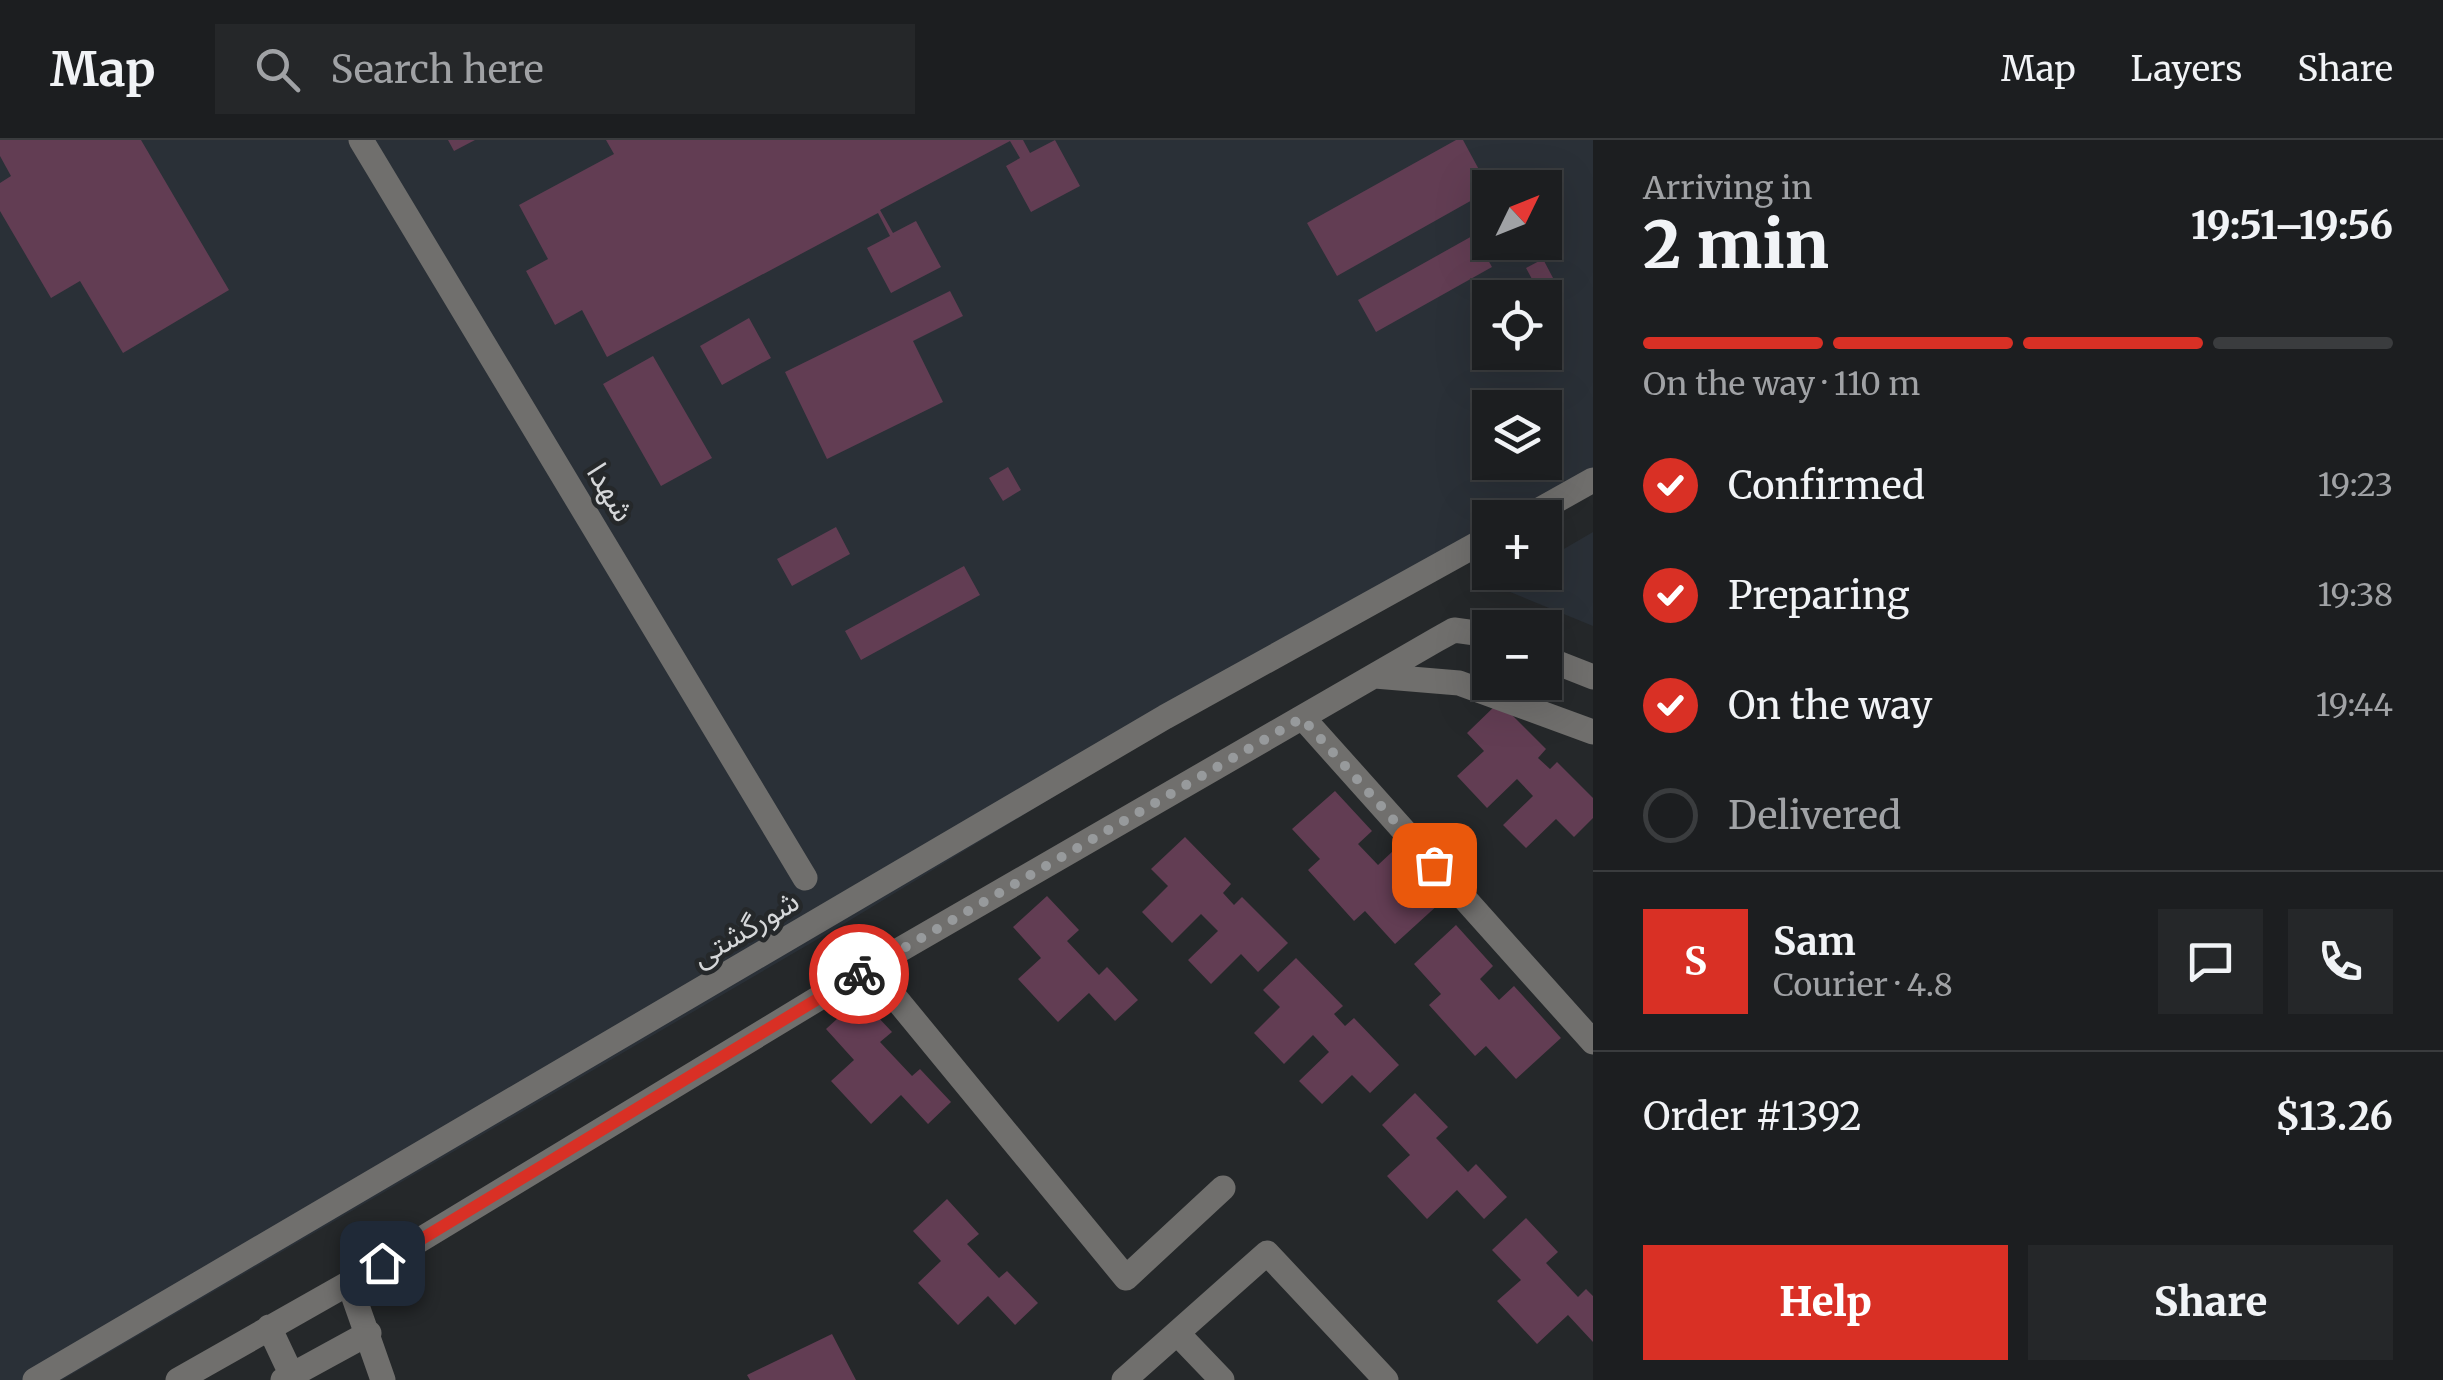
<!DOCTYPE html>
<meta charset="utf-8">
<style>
body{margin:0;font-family:Merriweather,"Noto Sans Arabic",serif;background:#252729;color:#f1f3f6;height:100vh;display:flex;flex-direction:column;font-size:38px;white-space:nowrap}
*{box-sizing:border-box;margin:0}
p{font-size:32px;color:#a0a2a5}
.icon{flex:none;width:55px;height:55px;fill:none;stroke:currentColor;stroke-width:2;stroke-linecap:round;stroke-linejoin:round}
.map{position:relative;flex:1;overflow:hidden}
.panel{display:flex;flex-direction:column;background:#1c1e20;width:850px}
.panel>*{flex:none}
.needle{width:65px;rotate:47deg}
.fabs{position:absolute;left:1472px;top:30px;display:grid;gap:20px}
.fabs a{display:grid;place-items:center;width:90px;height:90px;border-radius:0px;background:#1c1e20;box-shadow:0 10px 40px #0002,0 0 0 2px #3a3c3e;font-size:50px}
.pin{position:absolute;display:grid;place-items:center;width:85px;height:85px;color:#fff;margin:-42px;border-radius:20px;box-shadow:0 5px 15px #0006}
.courier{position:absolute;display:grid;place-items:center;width:100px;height:100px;margin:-50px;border:8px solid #d93025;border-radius:50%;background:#fff;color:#222;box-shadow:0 2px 12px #0007}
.overview em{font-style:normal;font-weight:800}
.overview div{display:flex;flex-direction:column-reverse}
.overview{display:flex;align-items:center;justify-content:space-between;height:170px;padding:0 50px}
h1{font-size:65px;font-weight:800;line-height:75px}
.bar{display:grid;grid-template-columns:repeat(4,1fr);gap:15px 10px;align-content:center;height:120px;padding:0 50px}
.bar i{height:12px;border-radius:8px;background:#3a3c3e}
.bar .on{background:#d93025}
.bar p{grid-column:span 4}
.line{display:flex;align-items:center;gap:25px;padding:0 50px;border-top:2px solid #3a3c3e}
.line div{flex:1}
.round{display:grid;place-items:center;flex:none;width:105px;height:105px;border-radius:0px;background:#252729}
ol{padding:0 50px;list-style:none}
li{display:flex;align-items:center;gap:30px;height:110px}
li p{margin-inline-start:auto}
li .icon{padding:10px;border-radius:50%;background:#d93025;color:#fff;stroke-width:4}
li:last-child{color:#a0a2a5}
li i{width:55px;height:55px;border:5px solid #3a3c3e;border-radius:50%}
.action{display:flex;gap:20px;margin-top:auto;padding:20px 50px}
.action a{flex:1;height:115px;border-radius:0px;background:#d93025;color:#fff;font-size:40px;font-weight:800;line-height:115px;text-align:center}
.action a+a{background:#252729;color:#f1f3f6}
header{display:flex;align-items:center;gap:60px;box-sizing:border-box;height:140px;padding:0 50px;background:#1c1e20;border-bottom:2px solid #3a3c3e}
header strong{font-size:48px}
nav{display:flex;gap:55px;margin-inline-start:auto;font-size:35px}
.search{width:700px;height:90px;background:#252729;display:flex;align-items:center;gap:25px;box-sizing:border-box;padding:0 35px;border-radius:0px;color:#a0a2a5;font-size:38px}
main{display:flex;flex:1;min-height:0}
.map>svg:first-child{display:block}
</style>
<header>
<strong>Map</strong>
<div class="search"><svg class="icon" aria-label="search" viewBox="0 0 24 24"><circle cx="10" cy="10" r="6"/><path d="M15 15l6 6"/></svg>Search here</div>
<nav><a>Map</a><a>Layers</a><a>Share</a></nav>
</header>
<main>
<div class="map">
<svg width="1593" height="1240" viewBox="0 0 1593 1240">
<rect width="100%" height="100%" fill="#25282a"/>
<!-- built -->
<path fill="#2a3037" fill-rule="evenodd" d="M 0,0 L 1593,0 L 1593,331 L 1515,377 L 1490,378 L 1490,392 L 847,782 L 62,1240 L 0,1240 ZM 1490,48 L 1545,48 L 1545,102 L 1490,102 ZM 1490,158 L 1545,158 L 1545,212 L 1490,212 ZM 1490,268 L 1545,268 L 1545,322 L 1490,322 Z
M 1593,392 L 1593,486 L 1498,447 L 1523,433 L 1545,432 L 1545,420 Z"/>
<!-- building -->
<path fill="#623d53" d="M 0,0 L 141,0 L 229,150 L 123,213 L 80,141 L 51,158 L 0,71 L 0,43 L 11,36 L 0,16 Z
M 448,0 L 475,0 L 454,11 Z
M 606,0 L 1023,0 L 1030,13 L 1055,0 L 1080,46 L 1031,72 L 1006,26 L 1020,18 L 1010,1 L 880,70 L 893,93 L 916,81 L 941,127 L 891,153 L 867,108 L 890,96 L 878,73 L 607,217 L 582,170 L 555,185 L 526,131 L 548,119 L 519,65 L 614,14 Z
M 1456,0 L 1463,0 L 1490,50 L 1337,136 L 1307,83 Z
M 1474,95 L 1492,127 L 1376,192 L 1358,160 Z
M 1543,119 L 1562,155 L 1545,163 L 1526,128 Z
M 950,151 L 963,176 L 913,201 L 943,262 L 827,319 L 785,232 Z
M 749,178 L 771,218 L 722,245 L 700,206 Z
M 653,216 L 712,318 L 661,346 L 603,244 Z
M 1008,327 L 1021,350 L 1003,361 L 989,338 Z
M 836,387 L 850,414 L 792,446 L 777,419 Z
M 964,426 L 980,455 L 861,520 L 845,491 Z
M 1499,562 L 1546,609 L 1538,618 L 1550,629 L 1557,622 L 1593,658 L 1593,678 L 1574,697 L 1556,679 L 1526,708 L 1503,685 L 1533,656 L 1517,639 L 1487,668 L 1457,636 L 1484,611 L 1467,593 Z
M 1335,651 L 1372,691 L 1358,704 L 1378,725 L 1393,711 L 1440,763 L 1395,804 L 1365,771 L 1354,781 L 1308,730 L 1320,719 L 1292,689 Z
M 1185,697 L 1231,744 L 1223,753 L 1234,765 L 1242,757 L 1288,803 L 1258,832 L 1241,814 L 1211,844 L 1188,820 L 1218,791 L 1201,774 L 1172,803 L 1142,772 L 1168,746 L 1151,729 Z
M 1047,756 L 1079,790 L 1067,801 L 1099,835 L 1107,827 L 1138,860 L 1115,881 L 1089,853 L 1058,882 L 1018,839 L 1041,818 L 1013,787 Z
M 1456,785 L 1493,826 L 1480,839 L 1499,860 L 1514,846 L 1561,898 L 1516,939 L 1486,906 L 1475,916 L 1429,865 L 1441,854 L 1414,824 Z
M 1296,818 L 1343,866 L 1334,874 L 1345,886 L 1354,878 L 1399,925 L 1370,953 L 1352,935 L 1322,964 L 1299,941 L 1329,912 L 1313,895 L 1284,924 L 1254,893 L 1280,867 L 1263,850 Z
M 860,858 L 892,892 L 880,902 L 912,936 L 920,929 L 951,962 L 928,984 L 901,955 L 871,984 L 831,941 L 854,920 L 826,889 Z
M 1415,953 L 1448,987 L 1436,998 L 1468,1032 L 1476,1024 L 1507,1057 L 1484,1079 L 1457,1050 L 1427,1079 L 1387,1036 L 1410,1015 L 1382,985 Z
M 947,1059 L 979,1094 L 967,1104 L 999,1138 L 1007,1131 L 1038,1163 L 1015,1185 L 988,1156 L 958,1185 L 918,1143 L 941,1121 L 913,1091 Z
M 1526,1078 L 1558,1112 L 1546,1123 L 1578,1157 L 1586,1149 L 1593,1156 L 1593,1202 L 1568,1175 L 1537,1204 L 1497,1161 L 1521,1140 L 1492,1110 Z
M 832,1194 L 856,1240 L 750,1240 L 747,1235 Z"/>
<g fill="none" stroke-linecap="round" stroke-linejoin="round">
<!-- minor -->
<path stroke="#706f6d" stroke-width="25" d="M 361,0 L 805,738
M 1525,378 L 1593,340
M 1545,518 L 1593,537
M 1375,536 L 1459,543 L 1593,592
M 1303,578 L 1593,902
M 870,827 L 1126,1138 L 1223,1048
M 349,1143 L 383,1240
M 269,1187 L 294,1240
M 1177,1193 L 1222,1240
M 35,1240 L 1165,577 L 1490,397
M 178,1240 L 349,1143 L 870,827 L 1436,500 L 1454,490 L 1490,495
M 283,1240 L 369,1193
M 1124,1240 L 1267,1113 L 1386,1240"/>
</g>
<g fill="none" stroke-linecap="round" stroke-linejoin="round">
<!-- done -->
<path stroke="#979a9c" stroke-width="10" stroke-dasharray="0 18" d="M 859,834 L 1302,578 L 1434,725"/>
<!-- route -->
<path stroke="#d93025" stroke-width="12" d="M 382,1123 L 859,834"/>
</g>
<g text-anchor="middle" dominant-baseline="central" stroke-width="9" stroke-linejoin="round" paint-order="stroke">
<!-- street labels -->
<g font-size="30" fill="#d5d7d9" stroke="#25282a">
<text transform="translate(611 352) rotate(59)">شهدا</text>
<text transform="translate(745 788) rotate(-31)">شورگشتی</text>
</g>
</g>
</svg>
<div class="fabs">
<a><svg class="needle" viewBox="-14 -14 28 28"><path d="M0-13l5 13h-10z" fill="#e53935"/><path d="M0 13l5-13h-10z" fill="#a0a2a5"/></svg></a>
<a><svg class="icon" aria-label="locate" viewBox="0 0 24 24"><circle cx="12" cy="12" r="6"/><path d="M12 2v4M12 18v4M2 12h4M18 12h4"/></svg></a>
<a><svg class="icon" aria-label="layers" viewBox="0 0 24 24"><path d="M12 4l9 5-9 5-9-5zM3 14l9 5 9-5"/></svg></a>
<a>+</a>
<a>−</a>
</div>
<div class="pin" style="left:1434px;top:725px;background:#ea580c"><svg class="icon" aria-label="bag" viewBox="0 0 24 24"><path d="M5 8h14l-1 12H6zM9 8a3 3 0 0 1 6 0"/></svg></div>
<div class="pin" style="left:382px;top:1123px;background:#1f2937"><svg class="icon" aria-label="home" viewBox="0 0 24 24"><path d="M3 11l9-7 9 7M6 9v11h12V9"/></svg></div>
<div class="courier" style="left:859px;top:834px"><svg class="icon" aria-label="bike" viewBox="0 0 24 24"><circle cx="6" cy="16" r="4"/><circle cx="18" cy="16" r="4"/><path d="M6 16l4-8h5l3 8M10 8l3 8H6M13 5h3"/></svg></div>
</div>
<section class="panel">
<div class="overview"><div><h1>2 min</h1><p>Arriving in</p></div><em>19:51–19:56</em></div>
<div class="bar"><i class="on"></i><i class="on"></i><i class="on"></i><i></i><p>On the way · 110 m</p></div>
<ol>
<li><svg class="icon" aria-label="check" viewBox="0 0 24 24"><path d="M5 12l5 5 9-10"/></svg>Confirmed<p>19:23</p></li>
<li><svg class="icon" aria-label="check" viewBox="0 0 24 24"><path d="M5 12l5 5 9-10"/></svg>Preparing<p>19:38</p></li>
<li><svg class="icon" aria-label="check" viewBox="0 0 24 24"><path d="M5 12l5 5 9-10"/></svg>On the way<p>19:44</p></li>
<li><i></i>Delivered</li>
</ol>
<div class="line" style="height:180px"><b class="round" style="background:#d93025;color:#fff">S</b><div><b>Sam</b><p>Courier · 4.8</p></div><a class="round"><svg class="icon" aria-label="chat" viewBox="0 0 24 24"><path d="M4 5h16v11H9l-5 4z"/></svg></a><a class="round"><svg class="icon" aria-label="phone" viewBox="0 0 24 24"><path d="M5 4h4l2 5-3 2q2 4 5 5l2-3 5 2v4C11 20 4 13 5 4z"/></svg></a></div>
<div class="line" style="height:130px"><div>Order #1392</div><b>$13.26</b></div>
<div class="action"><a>Help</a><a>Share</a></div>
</section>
</main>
